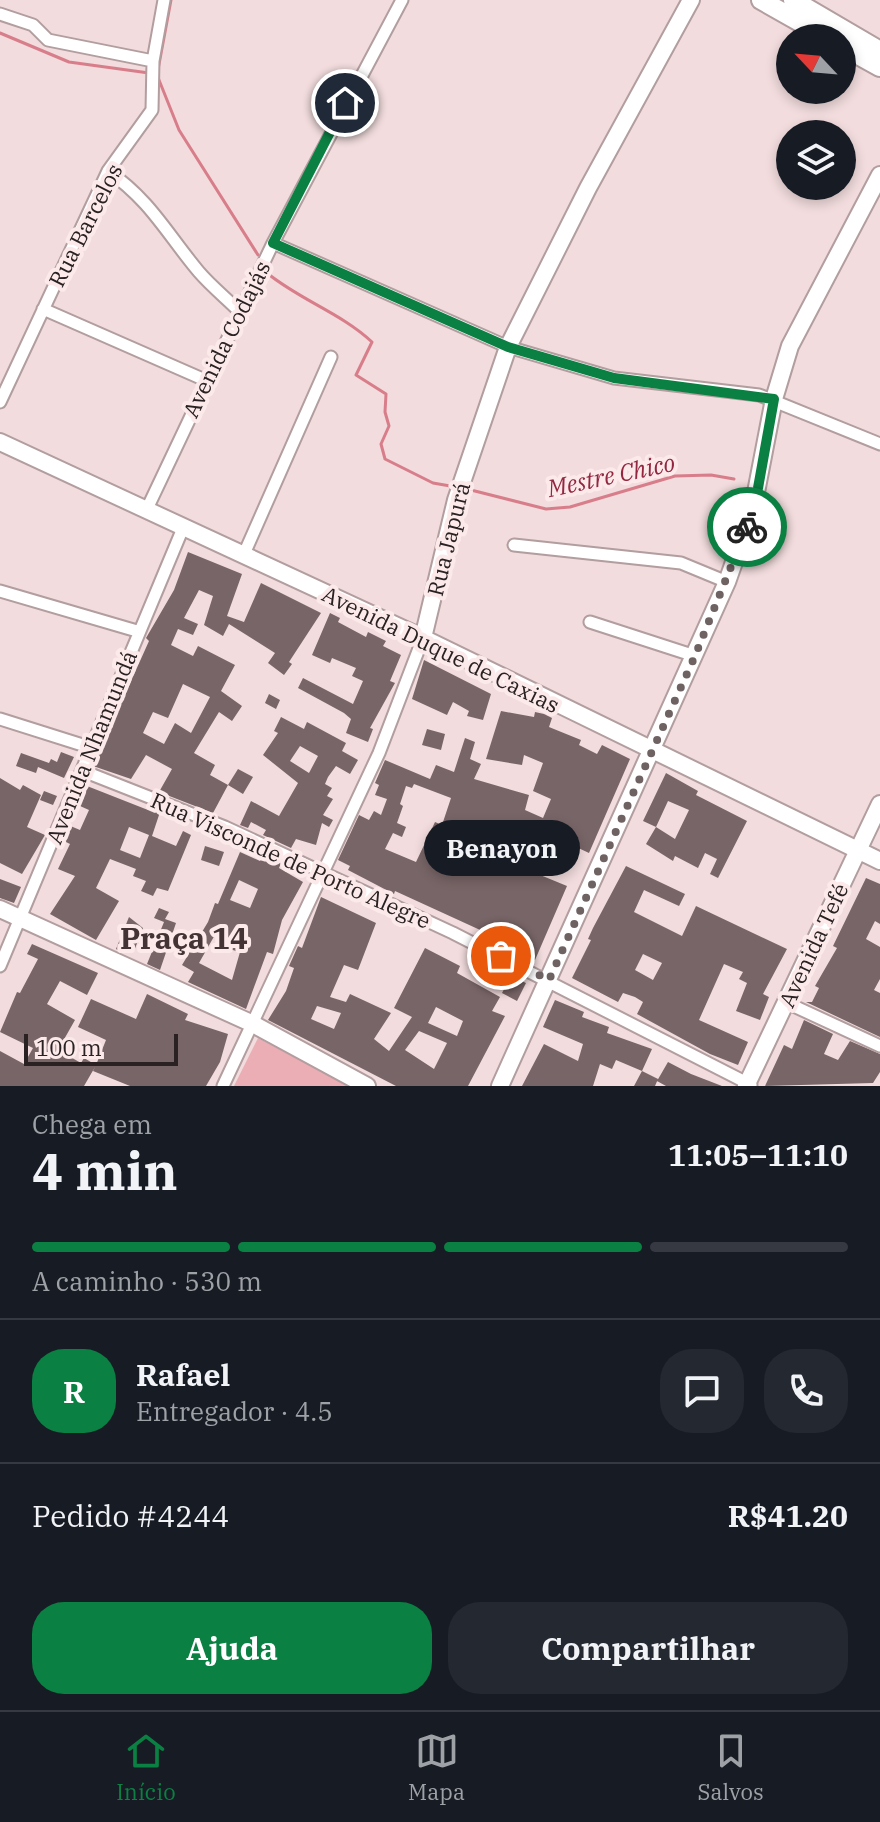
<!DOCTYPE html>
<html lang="pt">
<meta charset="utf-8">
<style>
body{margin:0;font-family:"IBM Plex Serif",serif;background:#242831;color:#f1f3f6;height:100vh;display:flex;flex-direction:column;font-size:30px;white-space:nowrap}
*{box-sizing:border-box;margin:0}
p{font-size:26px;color:#9ea1a6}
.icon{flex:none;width:44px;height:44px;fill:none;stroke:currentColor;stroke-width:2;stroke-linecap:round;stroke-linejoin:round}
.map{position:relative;height:1086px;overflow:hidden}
.side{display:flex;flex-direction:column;background:#171b24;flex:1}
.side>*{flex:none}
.needle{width:52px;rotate:296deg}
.tools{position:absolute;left:776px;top:24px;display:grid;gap:16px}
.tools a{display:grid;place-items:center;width:80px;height:80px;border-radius:50%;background:#171b24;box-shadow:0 4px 12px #0003;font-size:40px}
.scale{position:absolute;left:24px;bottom:20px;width:154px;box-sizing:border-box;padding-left:8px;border:4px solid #292122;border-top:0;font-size:22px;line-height:28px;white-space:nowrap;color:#292122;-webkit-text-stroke:6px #fceaeb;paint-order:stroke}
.pin{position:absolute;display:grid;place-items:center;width:68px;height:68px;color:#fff;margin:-34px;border:4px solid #fff;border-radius:50%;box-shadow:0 2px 8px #0007}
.courier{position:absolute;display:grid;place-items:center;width:80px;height:80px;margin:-40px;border:6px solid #0b8043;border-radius:50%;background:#fff;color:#222;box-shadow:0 2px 10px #0007}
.bubble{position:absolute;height:56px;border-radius:28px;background:#171b24;box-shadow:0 4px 12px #0003;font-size:26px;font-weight:700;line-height:56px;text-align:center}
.head em{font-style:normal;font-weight:700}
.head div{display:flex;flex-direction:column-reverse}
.head{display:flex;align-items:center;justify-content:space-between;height:136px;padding:0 32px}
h1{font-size:52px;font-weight:700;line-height:60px}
.bar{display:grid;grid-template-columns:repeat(4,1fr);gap:12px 8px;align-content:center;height:96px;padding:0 32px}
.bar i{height:10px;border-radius:6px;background:#363941}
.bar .active{background:#0b8043}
.bar p{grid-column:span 4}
.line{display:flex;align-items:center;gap:20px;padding:0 32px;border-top:2px solid #363941}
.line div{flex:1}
.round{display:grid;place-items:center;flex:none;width:84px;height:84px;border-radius:32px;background:#242831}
.primary-button{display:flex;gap:16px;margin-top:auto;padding:16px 32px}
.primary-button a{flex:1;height:92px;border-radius:32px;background:#0b8043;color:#fff;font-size:32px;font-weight:700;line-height:92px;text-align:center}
.primary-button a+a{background:#242831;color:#f1f3f6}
.tab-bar{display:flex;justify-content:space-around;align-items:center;height:112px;border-top:2px solid #363941;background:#171b24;font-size:22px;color:#9ea1a6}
.tab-bar a{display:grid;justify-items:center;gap:4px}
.tab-bar .active{color:#0b8043}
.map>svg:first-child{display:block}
</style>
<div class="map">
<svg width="880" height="1086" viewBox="0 0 880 1086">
<rect width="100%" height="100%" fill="#f2dcdd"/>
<!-- green -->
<path fill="#eaaeb4" d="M 258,1038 L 349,1086 L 234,1086 Z"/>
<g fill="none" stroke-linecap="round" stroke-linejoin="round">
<!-- stream -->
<path stroke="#d87e8a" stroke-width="3" d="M 171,0 L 157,75 L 179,130 L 258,255
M 0,33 L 69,62 L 149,73
M 267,273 C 300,300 341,313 372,342 L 356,375 L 386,394 L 385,412 L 389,426 L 381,444 L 385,459 L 433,483 L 456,487
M 467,489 L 546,509 L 570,507 L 675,476 L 711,475 L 734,479"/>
</g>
<!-- building -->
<path fill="#786567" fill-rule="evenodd" d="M 188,552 L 242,574 L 227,616 L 244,622 L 261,583 L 321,613 L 289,662 L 292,664 L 284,675 L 268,663 L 275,653 L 229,624 L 223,636 L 204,625 L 213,596 L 199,590 L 184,618 L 198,624 L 193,635 L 178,629 L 171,645 L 193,656 L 198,646 L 235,665 L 221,691 L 242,706 L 232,721 L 219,712 L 194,753 L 215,765 L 210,775 L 228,785 L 213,813 L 159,792 L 172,769 L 146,755 L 131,779 L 93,766 L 149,641 L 146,638 L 174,590 ZM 183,684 L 210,697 L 191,733 L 175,723 L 164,744 L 143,733 L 153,712 L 168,718 Z
M 330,613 L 340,618 L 338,622 L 366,637 L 368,632 L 386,641 L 383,646 L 401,655 L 390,681 L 395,683 L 370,728 L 373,729 L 368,742 L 346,733 L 351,719 L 344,713 L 298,688 L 303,678 L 353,704 L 363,681 L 352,676 L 356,668 L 332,658 L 330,663 L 312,655 Z
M 424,660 L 491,694 L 483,720 L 467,716 L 469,711 L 453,702 L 447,715 L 412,699 Z
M 269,694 L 280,700 L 276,709 L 265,703 Z
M 501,711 L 534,717 L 535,712 L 544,714 L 552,718 L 549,727 L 581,740 L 579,745 L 597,754 L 602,745 L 630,759 L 589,853 L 574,846 L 564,869 L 516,849 L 511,863 L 567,886 L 535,960 L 502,940 L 395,891 L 394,894 L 348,870 L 350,866 L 338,860 L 359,815 L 369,820 L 374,811 L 381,815 L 387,799 L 375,795 L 379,785 L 375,783 L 385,760 L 430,779 L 436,765 L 454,772 L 465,738 L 475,742 L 470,759 L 481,764 L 474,779 L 529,795 L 525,810 L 543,818 L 551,799 L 533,791 L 543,763 L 524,755 L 522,765 L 486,759 ZM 414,784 L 451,798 L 442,825 L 435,822 L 416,862 L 385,849 L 393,833 L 402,837 L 406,827 L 397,823 L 403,806 L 400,804 L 406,786 L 412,788 Z
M 281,717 L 304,729 L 307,722 L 346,743 L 342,751 L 358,760 L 350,774 L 336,766 L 328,777 L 325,784 L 332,788 L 327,796 L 333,799 L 323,815 L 333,820 L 329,827 L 322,823 L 316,845 L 296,839 L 291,848 L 263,835 L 266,830 L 251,822 L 248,828 L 240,825 L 251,801 L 279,816 L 298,783 L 263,755 L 278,733 L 274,731 ZM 300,746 L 318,756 L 309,773 L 290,761 Z
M 427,729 L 445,734 L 441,750 L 422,745 Z
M 61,752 L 74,757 L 64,778 L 38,767 L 36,773 L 16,766 L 21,753 L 49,763 L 51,759 L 57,762 Z
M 238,769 L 253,777 L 243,794 L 228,785 Z
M 666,773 L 698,791 L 696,795 L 747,821 L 718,878 L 710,874 L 717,859 L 705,853 L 698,868 L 675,856 L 673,861 L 646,844 L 656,827 L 643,821 ZM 668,801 L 689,810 L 675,839 L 656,827 Z
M 0,778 L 20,790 L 23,785 L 41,795 L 27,827 L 45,835 L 22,874 L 0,863 Z
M 87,786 L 148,810 L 149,808 L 160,812 L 152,836 L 176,846 L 183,831 L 191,835 L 168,891 L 157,888 L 153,896 L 141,891 L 146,881 L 133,876 L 136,869 L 110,859 L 96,888 L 119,901 L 96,940 L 50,914 L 75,876 L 58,869 L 70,844 L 62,840 L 68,825 L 80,830 L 89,810 L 80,806 ZM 129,827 L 149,835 L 140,858 L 120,850 Z
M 44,791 L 57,796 L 53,805 L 40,800 Z
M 205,846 L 224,852 L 219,866 L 201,860 Z
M 240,852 L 260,861 L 264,854 L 281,863 L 279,868 L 303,882 L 282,920 L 273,954 L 267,952 L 246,1009 L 188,982 L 194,972 L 182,965 L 208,922 L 215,903 L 218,904 ZM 239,880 L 258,889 L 250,908 L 230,900 ZM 216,933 L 232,939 L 229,949 L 240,952 L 232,980 L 199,963 Z
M 626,866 L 685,894 L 679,906 L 644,890 L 634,912 L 682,936 L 696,906 L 787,949 L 763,994 L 769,997 L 760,1020 L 736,1011 L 747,983 L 739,979 L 743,972 L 724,964 L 699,1020 L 748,1042 L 738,1065 L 710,1054 L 637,1014 L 643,1002 L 635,997 L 623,993 L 618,1002 L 572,978 L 591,940 L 588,939 L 593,928 ZM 643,954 L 662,963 L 653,980 L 635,970 Z
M 866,878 L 880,884 L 880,924 L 875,921 L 866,939 L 880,947 L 880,979 L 874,990 L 880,993 L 880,1037 L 806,1002 L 812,1002 L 819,988 L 815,986 L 837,948 L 833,946 Z
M 0,879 L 21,887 L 14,903 L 0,898 Z
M 321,897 L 376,923 L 358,970 L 344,965 L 330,997 L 346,1002 L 350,994 L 391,1013 L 374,1039 L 389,1051 L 412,1017 L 394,1008 L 425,948 L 460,966 L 457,973 L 500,997 L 492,1011 L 505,1016 L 468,1086 L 396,1086 L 268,1020 L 286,991 L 294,968 L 289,966 L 298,946 L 302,948 ZM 317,1006 L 341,1013 L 334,1029 L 311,1019 ZM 436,1007 L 463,1021 L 457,1036 L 428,1023 ZM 419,1031 L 447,1043 L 434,1069 L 405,1050 Z
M 159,908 L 169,912 L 165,919 L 176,923 L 160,970 L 147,964 L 164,922 L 154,918 Z
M 129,917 L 143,928 L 134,951 L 125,948 L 123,953 L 116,949 Z
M 32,944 L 98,973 L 87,995 L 60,981 L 47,1004 L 75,1020 L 58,1050 L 81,1063 L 84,1058 L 96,1065 L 106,1040 L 78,1027 L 91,999 L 136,1019 L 147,994 L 188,1014 L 185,1020 L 228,1034 L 220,1062 L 206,1086 L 130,1086 L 93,1071 L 95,1067 L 84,1086 L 0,1086 L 0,1051 L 24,1064 L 33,1048 L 0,1032 L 17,992 L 20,993 L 38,959 L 27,954 Z
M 511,976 L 526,983 L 517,1001 L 502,993 Z
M 555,1000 L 584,1012 L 582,1017 L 609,1027 L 607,1033 L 652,1049 L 642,1071 L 616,1060 L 612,1069 L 600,1064 L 593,1086 L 522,1086 L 544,1044 L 578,1061 L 583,1044 L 543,1027 Z
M 804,1020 L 833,1034 L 824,1054 L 838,1060 L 850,1041 L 880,1054 L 880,1072 L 873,1083 L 765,1086 L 784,1045 L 792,1049 Z
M 668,1062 L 691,1074 L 722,1086 L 666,1086 L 657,1081 Z
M 642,1071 L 658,1079 L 655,1086 L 634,1086 Z"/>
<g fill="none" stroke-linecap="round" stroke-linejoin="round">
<defs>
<path id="street" d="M 0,14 L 33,25 L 48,40 L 153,61
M 108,171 C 151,201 167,234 199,272 C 211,286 226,298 239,311
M 273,243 L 508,347 L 614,378 L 759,395 L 880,444
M 43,309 L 205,380
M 0,402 L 108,171 L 152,110 L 153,61 L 164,0
M 146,511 L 273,243 L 402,0
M 514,545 L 681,563 L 727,582
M 244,554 L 331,357
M 0,591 L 137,631
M 590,622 L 695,656
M 0,719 L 92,748
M 83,771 L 225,827 L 453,933 L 751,1085
M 0,966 L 183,528
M 785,1002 L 880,1046
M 223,1086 L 379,753 L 423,638"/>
<path id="secondary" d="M 0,442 L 423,638 L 880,861
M 423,638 L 456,500 L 508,347 L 588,188 L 691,0
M 0,909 L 253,1024 L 367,1086
M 500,1086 L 727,582 L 753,508 L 774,399 L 790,346 L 880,175
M 746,1086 L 880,804"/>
<path id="primary" d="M 761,0 L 828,38
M 793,0 L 880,51
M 842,46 L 880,67"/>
</defs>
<!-- street casing -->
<use href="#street" stroke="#b29d9f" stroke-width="15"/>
<!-- secondary casing -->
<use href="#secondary" stroke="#b29d9f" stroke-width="20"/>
<!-- primary casing -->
<use href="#primary" stroke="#b29d9f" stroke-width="22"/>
<!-- street -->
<use href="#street" stroke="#fff" stroke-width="11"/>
<!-- secondary -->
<use href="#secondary" stroke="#fff" stroke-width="16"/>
<!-- primary -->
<use href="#primary" stroke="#fff" stroke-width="18"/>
</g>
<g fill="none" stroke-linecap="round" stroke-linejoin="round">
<!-- done -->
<path stroke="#6f6263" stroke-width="8" stroke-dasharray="0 14.4" d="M 501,956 L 549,980 L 695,656 L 747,527"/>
<!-- route -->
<path stroke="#0b8043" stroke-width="10" d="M 345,103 L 273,243 L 508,347 L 614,378 L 774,399 L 758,488 L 747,527"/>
</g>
<g text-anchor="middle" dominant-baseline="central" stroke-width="8" stroke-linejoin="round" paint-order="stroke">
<!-- street labels -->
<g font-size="22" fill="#292122" stroke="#fceaeb">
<text transform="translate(85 225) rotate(-63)">Rua Barcelos</text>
<text transform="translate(226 339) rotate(-64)">Avenida Codajás</text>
<text transform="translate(448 539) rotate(-76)">Rua Japurá</text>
<text transform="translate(441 649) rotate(26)">Avenida Duque de Caxias</text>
<text transform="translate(91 747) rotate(-68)">Avenida Nhamundá</text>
<text transform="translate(291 860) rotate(24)">Rua Visconde de Porto Alegre</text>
<text transform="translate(813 945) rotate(-65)">Avenida Tefé</text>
</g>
<!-- water labels -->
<g font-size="24" font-style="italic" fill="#92273f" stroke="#fceaeb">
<text transform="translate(611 475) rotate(-12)">Mestre Chico</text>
</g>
<!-- district labels -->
<g font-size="30" font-weight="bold" fill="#443335" stroke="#fceaeb">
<text x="184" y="937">Praça 14</text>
</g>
</g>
</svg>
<div class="tools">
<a><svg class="needle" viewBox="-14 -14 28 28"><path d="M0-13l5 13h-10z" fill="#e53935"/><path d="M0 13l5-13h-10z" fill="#9ea1a6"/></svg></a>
<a><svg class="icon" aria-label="layers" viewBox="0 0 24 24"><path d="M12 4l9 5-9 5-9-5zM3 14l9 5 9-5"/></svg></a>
</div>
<div class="scale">100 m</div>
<div class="pin" style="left:501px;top:956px;background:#ea580c"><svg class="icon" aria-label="bag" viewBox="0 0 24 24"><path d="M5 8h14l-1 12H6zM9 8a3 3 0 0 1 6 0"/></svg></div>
<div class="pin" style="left:345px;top:103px;background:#1f2937"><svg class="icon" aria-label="home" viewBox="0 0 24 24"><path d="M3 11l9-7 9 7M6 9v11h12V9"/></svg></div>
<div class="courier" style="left:747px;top:527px"><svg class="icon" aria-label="bike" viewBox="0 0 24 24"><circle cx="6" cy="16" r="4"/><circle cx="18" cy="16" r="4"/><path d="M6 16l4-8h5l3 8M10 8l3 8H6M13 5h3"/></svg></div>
<div class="bubble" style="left:424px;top:820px;width:156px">Benayon</div>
</div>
<section class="side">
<div class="head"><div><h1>4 min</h1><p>Chega em</p></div><em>11:05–11:10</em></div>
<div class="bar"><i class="active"></i><i class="active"></i><i class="active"></i><i></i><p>A caminho · 530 m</p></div>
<div class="line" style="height:144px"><b class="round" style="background:#0b8043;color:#fff">R</b><div><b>Rafael</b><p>Entregador · 4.5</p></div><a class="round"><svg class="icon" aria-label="chat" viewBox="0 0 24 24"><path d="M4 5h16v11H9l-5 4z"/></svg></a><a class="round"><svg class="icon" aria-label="phone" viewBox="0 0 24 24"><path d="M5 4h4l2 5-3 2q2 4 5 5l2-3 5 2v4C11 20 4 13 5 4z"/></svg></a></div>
<div class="line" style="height:104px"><div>Pedido #4244</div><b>R$41.20</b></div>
<div class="primary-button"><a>Ajuda</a><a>Compartilhar</a></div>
</section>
<nav class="tab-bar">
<a class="active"><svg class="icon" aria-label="home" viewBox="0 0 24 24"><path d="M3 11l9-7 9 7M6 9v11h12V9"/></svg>Início</a>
<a><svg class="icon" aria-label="map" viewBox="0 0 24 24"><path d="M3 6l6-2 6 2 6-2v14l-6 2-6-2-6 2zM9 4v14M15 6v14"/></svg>Mapa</a>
<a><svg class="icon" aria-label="saved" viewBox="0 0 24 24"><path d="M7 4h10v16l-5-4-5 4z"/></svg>Salvos</a>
</nav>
